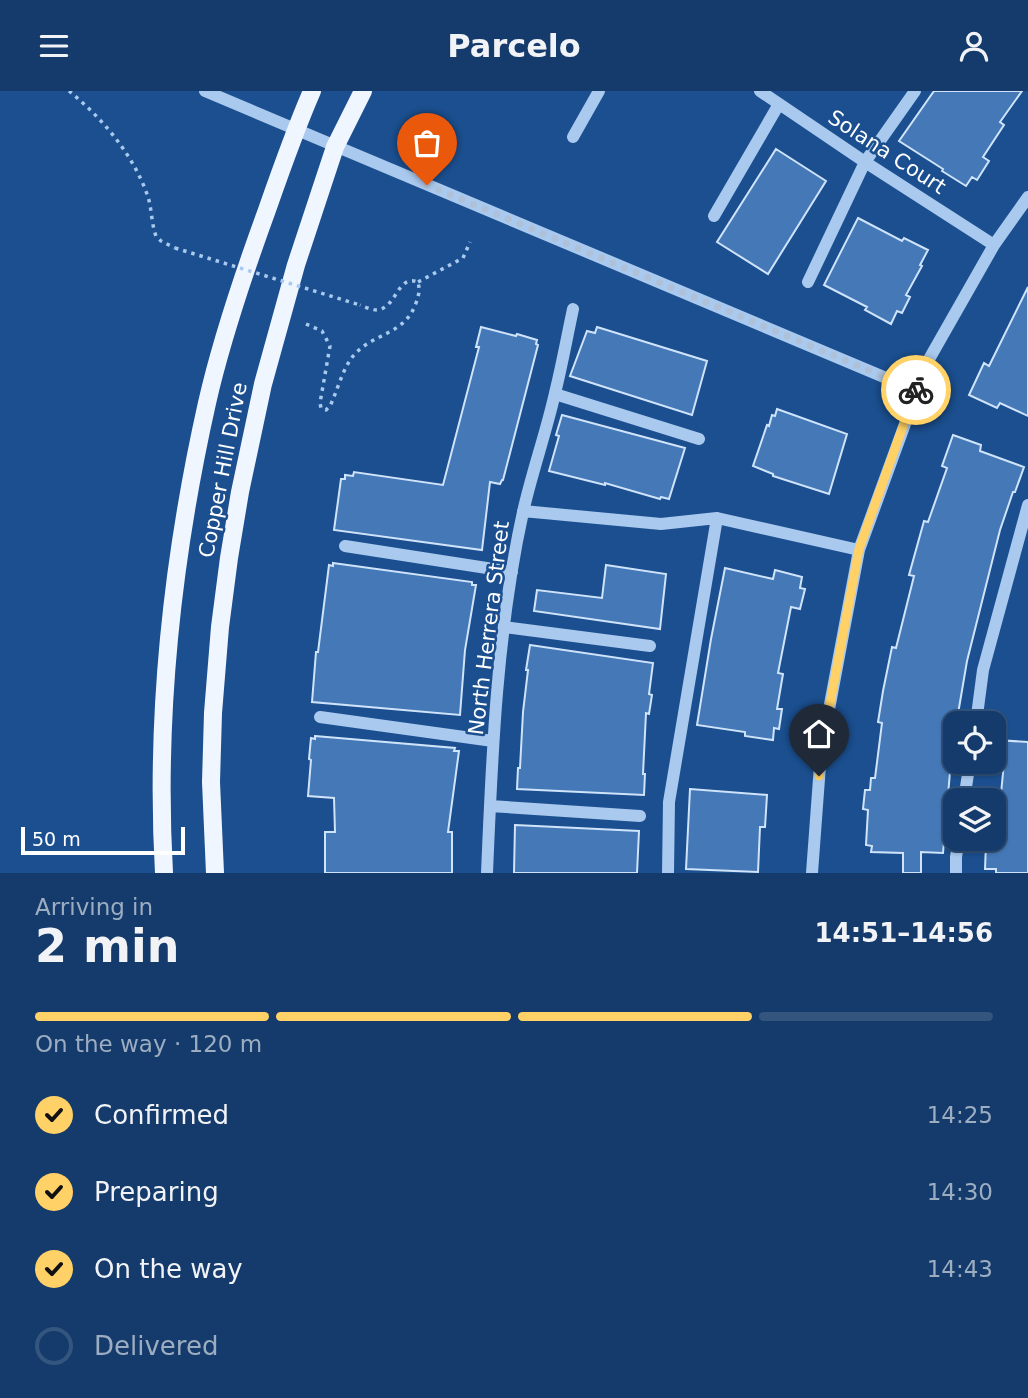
<!DOCTYPE html>
<meta charset="utf-8">
<style>
body{margin:0;font-family:"DejaVu Sans",sans-serif;background:#214673;color:#f1f3f6;height:100vh;display:flex;flex-direction:column;font-size:26px;white-space:nowrap}
*{box-sizing:border-box;margin:0}
p{font-size:23px;color:#9dadc1}
.icon{flex:none;width:38px;height:38px;fill:none;stroke:currentColor;stroke-width:2;stroke-linecap:round;stroke-linejoin:round}
.map{position:relative;height:782px;overflow:hidden}
.panel{display:flex;flex-direction:column;background:#143b6b;flex:1}
.panel>*{flex:none}
.controls{position:absolute;left:943px;top:620px;display:grid;gap:14px}
.controls a{display:grid;place-items:center;width:63px;height:63px;border-radius:14px;background:#143b6b;box-shadow:0 2px 5px #0004,0 0 0 2px #33557e;font-size:35px}
.scale{position:absolute;left:21px;bottom:18px;width:164px;box-sizing:border-box;padding-left:7px;border:4px solid #fff;border-top:0;font-size:19px;line-height:24px;white-space:nowrap;color:#fff;-webkit-text-stroke:5px #1b4f8f;paint-order:stroke}
.pin{position:absolute;display:grid;place-items:center;width:60px;height:60px;color:#fff;margin:-72px -30px;border-radius:50% 50% 50% 0;rotate:-45deg;box-shadow:0 0 7px #0007}
.pin .icon{rotate:45deg}
.courier{position:absolute;display:grid;place-items:center;width:70px;height:70px;margin:-35px;border:5px solid #ffd166;border-radius:50%;background:#fff;color:#222;box-shadow:0 2px 9px #0007}
.summary em{font-style:normal;font-weight:700}
.summary div{display:flex;flex-direction:column-reverse}
.summary{display:flex;align-items:center;justify-content:space-between;height:119px;padding:0 35px}
h1{font-size:46px;font-weight:700;line-height:52px}
.bar{display:grid;grid-template-columns:repeat(4,1fr);gap:10px 7px;align-content:center;height:84px;padding:0 35px}
.bar i{height:9px;border-radius:5px;background:#33557e}
.bar .active{background:#ffd166}
.bar p{grid-column:span 4}
ol{padding:0 35px;list-style:none}
li{display:flex;align-items:center;gap:21px;height:77px}
li p{margin-inline-start:auto}
li .icon{padding:7px;border-radius:50%;background:#ffd166;color:#111;stroke-width:4}
li:last-child{color:#9dadc1}
li i{width:38px;height:38px;border:4px solid #33557e;border-radius:50%}
header{display:flex;justify-content:space-between;align-items:center;height:91px;padding:0 35px;background:#143b6b;font-size:32px;font-weight:700}
.map>svg:first-child{display:block}
</style>
<header><svg class="icon" aria-label="menu" viewBox="0 0 24 24"><path d="M4 6h16M4 12h16M4 18h16"/></svg>Parcelo<svg class="icon" aria-label="person" viewBox="0 0 24 24"><circle cx="12" cy="8" r="4"/><path d="M4 21q1-7 8-7t8 7"/></svg></header>
<div class="map">
<svg width="1028" height="782" viewBox="0 0 1028 782">
<rect width="100%" height="100%" fill="#1b4f8f"/>
<!-- building -->
<path fill="#4478b7" stroke="#cfe3fa" stroke-width="2" d="M 934,0 L 1022,0 L 1000,31 L 1004,34 L 983,66 L 989,70 L 977,89 L 972,86 L 966,95 L 942,80 L 943,78 L 899,50 Z
M 776,58 L 826,90 L 768,183 L 717,151 Z
M 858,127 L 902,150 L 904,147 L 928,159 L 920,174 L 922,175 L 906,204 L 910,206 L 902,222 L 897,220 L 891,233 L 865,219 L 867,216 L 824,194 Z
M 1028,196 L 1028,325 L 1000,312 L 997,317 L 969,304 L 984,272 L 989,275 Z
M 481,236 L 516,245 L 517,243 L 537,249 L 536,253 L 538,254 L 503,389 L 502,389 L 500,393 L 490,391 L 482,459 L 334,439 L 341,388 L 345,388 L 345,384 L 353,385 L 354,381 L 443,394 L 479,256 L 476,256 Z
M 597,236 L 707,270 L 692,324 L 570,285 L 587,240 L 595,242 Z
M 777,318 L 847,343 L 829,403 L 773,385 L 773,383 L 753,375 L 767,334 L 769,335 L 772,324 L 775,325 Z
M 562,324 L 685,357 L 669,408 L 661,406 L 660,408 L 605,392 L 605,394 L 549,380 L 559,345 L 556,344 Z
M 953,344 L 981,354 L 980,360 L 1024,376 L 1015,401 L 1013,401 L 1000,439 L 967,570 L 952,658 L 943,762 L 921,761 L 921,782 L 903,782 L 903,762 L 871,761 L 872,755 L 866,754 L 868,719 L 863,718 L 865,699 L 870,699 L 871,687 L 875,687 L 882,632 L 878,631 L 883,600 L 892,556 L 896,557 L 914,485 L 909,484 L 924,430 L 928,431 L 947,377 L 942,375 Z
M 333,472 L 472,491 L 472,494 L 476,494 L 465,559 L 460,624 L 312,611 L 316,561 L 318,561 L 329,474 L 333,475 Z
M 606,474 L 666,483 L 660,538 L 534,520 L 537,499 L 602,507 Z
M 725,477 L 773,488 L 775,479 L 802,486 L 800,497 L 805,498 L 800,518 L 791,516 L 778,582 L 783,583 L 777,618 L 782,618 L 779,638 L 774,637 L 773,649 L 745,645 L 745,641 L 697,634 L 711,548 Z
M 530,554 L 653,572 L 649,603 L 652,604 L 649,623 L 646,622 L 643,683 L 645,683 L 644,704 L 517,698 L 518,677 L 520,677 L 523,621 L 528,579 L 526,579 Z
M 315,645 L 455,657 L 454,660 L 459,660 L 448,741 L 452,741 L 452,782 L 325,782 L 325,741 L 335,741 L 334,707 L 308,705 L 311,669 L 309,668 L 311,647 L 315,648 Z
M 996,649 L 1028,651 L 1028,782 L 996,782 L 996,778 L 985,778 L 986,753 L 996,753 L 1004,672 L 994,671 Z
M 690,698 L 767,704 L 765,736 L 760,736 L 758,781 L 686,778 Z
M 515,734 L 639,740 L 637,782 L 514,782 Z"/>
<g fill="none" stroke-linecap="round" stroke-linejoin="round">
<!-- path -->
<path stroke="#a9c9ee" stroke-width="3.5" stroke-dasharray="3.5 5" stroke-linecap="butt" d="M 69,0 C 102,27 132,62 147,103 C 152,116 151,132 156,145 L 161,150 L 175,157
M 418,191 L 463,167 L 470,151
M 306,233 L 322,240 L 330,255 L 320,312 L 321,317 L 326,319 L 330,315 C 337,301 343,276 354,264 C 373,242 405,244 416,212 C 419,204 420,199 418,191 C 397,183 397,217 377,219 C 372,219 365,216 360,214"/>
<!-- minor -->
<path stroke="#a9c9ee" stroke-width="12" d="M 205,0 L 917,300
M 760,0 L 865,71 L 994,154
M 573,46 L 599,0
M 714,125 L 779,13
M 808,191 L 865,71 L 915,0
M 555,303 L 699,348
M 523,420 L 661,433 L 717,427 L 859,459
M 345,455 L 512,481
M 504,536 L 650,555
M 320,626 L 493,650
M 976,632 L 983,579 L 1028,414
M 964,709 L 970,670
M 490,715 L 640,725
M 487,782 C 492,661 497,539 523,421 C 532,381 546,342 555,302 C 562,274 567,246 573,218
M 668,782 L 669,711 L 717,427
M 812,782 L 821,661 L 859,459 L 928,270 L 994,154 L 1028,106
M 956,782 L 956,766 L 959,747"/>
<!-- major -->
<path stroke="#f0f6ff" stroke-width="18" d="M 164,782 C 155,626 173,464 207,312 C 222,246 244,182 267,119 C 281,79 295,39 312,0
M 215,782 L 211,691 L 213,622 L 220,536 L 229,467 L 240,401 L 263,293 L 296,174 L 335,56 L 363,0"/>
<!-- path-bridge -->
<path stroke="#a9c9ee" stroke-width="3.5" stroke-dasharray="3.5 5" stroke-linecap="butt" d="M 175,157 L 360,214"/>
</g>
<g fill="none" stroke-linecap="round" stroke-linejoin="round">
<!-- done -->
<path stroke="#afc1d8" stroke-width="7" stroke-dasharray="0 12.6" d="M 427,94 L 916,299"/>
<!-- route -->
<path stroke="#ffd166" stroke-width="9" d="M 819,685 L 821,661 L 859,458 L 916,299"/>
</g>
<g text-anchor="middle" dominant-baseline="central" stroke-width="5" stroke-linejoin="round" paint-order="stroke">
<!-- street labels -->
<g font-size="21" fill="#fff" stroke="#1b4f8f">
<text transform="translate(887 61) rotate(33)">Solana Court</text>
<text transform="translate(223 379) rotate(-79)">Copper Hill Drive</text>
<text transform="translate(489 537) rotate(-83)">North Herrera Street</text>
</g>
</g>
</svg>
<div class="controls">
<a><svg class="icon" aria-label="locate" viewBox="0 0 24 24"><circle cx="12" cy="12" r="6"/><path d="M12 2v4M12 18v4M2 12h4M18 12h4"/></svg></a>
<a><svg class="icon" aria-label="layers" viewBox="0 0 24 24"><path d="M12 4l9 5-9 5-9-5zM3 14l9 5 9-5"/></svg></a>
</div>
<div class="scale">50 m</div>
<div class="pin" style="left:427px;top:94px;background:#ea580c"><svg class="icon" aria-label="bag" viewBox="0 0 24 24"><path d="M5 8h14l-1 12H6zM9 8a3 3 0 0 1 6 0"/></svg></div>
<div class="pin" style="left:819px;top:685px;background:#1f2937"><svg class="icon" aria-label="home" viewBox="0 0 24 24"><path d="M3 11l9-7 9 7M6 9v11h12V9"/></svg></div>
<div class="courier" style="left:916px;top:299px"><svg class="icon" aria-label="bike" viewBox="0 0 24 24"><circle cx="6" cy="16" r="4"/><circle cx="18" cy="16" r="4"/><path d="M6 16l4-8h5l3 8M10 8l3 8H6M13 5h3"/></svg></div>
</div>
<section class="panel">
<div class="summary"><div><h1>2 min</h1><p>Arriving in</p></div><em>14:51–14:56</em></div>
<div class="bar"><i class="active"></i><i class="active"></i><i class="active"></i><i></i><p>On the way · 120 m</p></div>
<ol>
<li><svg class="icon" aria-label="check" viewBox="0 0 24 24"><path d="M5 12l5 5 9-10"/></svg>Confirmed<p>14:25</p></li>
<li><svg class="icon" aria-label="check" viewBox="0 0 24 24"><path d="M5 12l5 5 9-10"/></svg>Preparing<p>14:30</p></li>
<li><svg class="icon" aria-label="check" viewBox="0 0 24 24"><path d="M5 12l5 5 9-10"/></svg>On the way<p>14:43</p></li>
<li><i></i>Delivered</li>
</ol>
</section>
